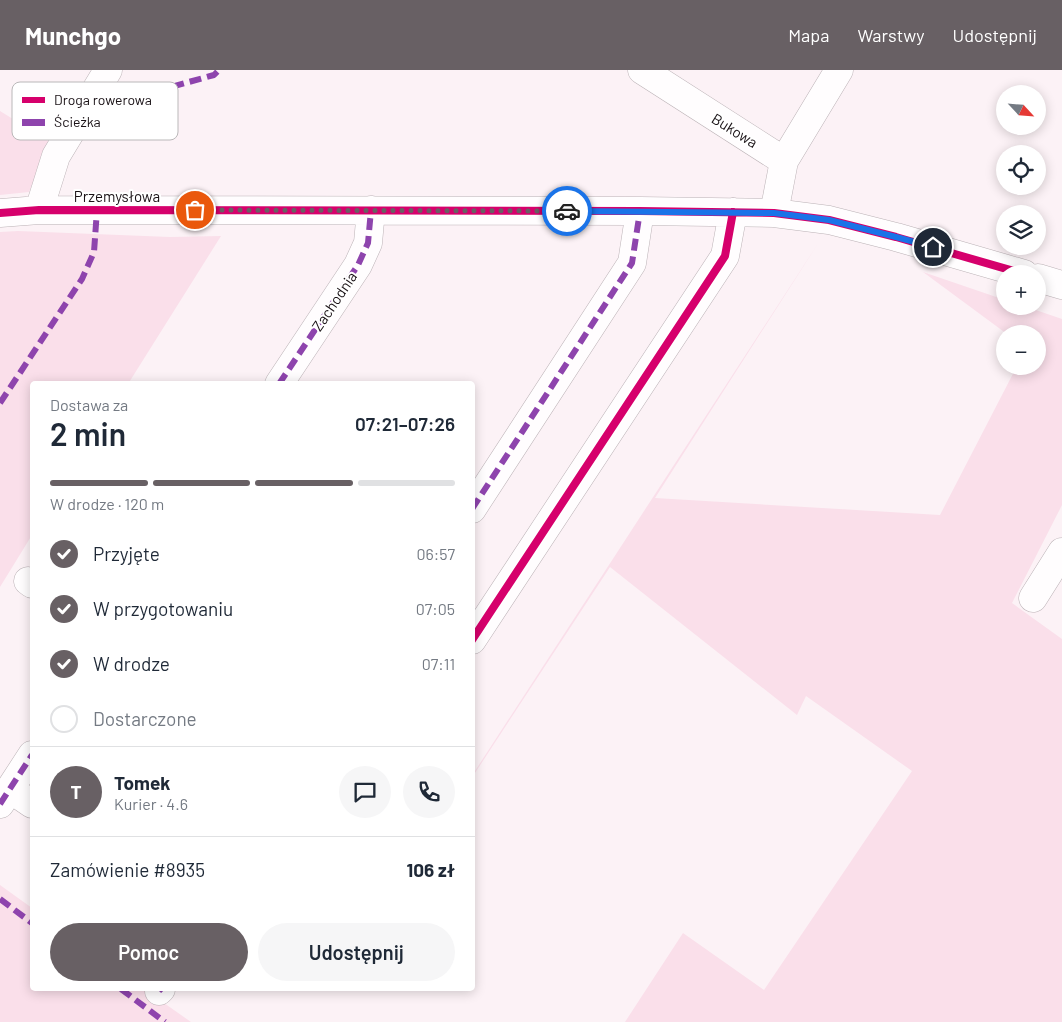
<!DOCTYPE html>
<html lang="pl">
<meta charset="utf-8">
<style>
body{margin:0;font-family:Barlow,sans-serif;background:#f6f6f7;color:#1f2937;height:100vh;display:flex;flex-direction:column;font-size:19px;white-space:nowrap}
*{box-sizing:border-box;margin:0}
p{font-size:16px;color:#747a83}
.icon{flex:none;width:28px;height:28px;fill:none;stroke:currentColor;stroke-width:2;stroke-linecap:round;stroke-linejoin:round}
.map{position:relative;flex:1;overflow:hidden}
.panel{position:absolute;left:30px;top:311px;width:445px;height:610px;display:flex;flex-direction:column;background:#fff;border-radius:5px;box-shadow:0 2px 12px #0003}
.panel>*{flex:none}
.needle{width:32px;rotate:116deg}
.tools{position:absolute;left:996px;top:15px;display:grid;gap:10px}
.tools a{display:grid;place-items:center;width:50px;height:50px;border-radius:50%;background:#fff;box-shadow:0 2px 12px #0003;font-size:25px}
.pin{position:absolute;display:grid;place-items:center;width:42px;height:42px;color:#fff;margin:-21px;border:2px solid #fff;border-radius:50%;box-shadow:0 1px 5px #0007}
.courier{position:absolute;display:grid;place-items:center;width:50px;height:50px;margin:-25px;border:4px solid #1a73e8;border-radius:50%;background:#fff;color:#222;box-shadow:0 1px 6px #0007}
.overview em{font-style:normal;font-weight:600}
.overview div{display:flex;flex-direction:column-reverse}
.overview{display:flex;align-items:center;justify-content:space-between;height:85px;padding:0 20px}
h1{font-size:32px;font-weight:600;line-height:38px}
.bar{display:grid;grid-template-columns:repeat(4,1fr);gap:8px 5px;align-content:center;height:60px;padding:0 20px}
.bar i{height:6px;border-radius:4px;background:#e0e1e3}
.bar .active{background:#686064}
.bar p{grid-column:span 4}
.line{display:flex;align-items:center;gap:12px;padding:0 20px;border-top:1px solid #e0e1e3}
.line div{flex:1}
.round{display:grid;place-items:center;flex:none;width:52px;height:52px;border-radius:26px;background:#f6f6f7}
ol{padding:0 20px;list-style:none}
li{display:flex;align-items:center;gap:15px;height:55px}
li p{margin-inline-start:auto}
li .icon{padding:5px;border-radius:50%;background:#686064;color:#fff;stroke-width:4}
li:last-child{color:#747a83}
li i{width:28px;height:28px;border:2px solid #e0e1e3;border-radius:50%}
.primary-button{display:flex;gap:10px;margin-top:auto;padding:10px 20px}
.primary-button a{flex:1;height:58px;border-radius:30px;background:#686064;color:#fff;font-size:20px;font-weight:600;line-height:58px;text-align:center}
.primary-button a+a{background:#f6f6f7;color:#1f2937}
header{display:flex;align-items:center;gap:30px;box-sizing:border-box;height:70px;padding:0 25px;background:#686064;color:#fff}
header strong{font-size:24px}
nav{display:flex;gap:28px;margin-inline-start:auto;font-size:18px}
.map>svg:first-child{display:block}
</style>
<header>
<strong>Munchgo</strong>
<nav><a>Mapa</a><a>Warstwy</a><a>Udostępnij</a></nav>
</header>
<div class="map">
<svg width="1062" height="952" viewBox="0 0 1062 952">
<rect width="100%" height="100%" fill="#fcf2f6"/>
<!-- green -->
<path fill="#fadfea" d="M 0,41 L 50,72 L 29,122 L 0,125 Z
M 18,161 L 170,167 L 221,166 L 128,314 L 32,314 L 32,465 L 0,517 L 0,162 Z
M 819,172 L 655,428 L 940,445 L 1017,296 L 1038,296 L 1038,264 L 1007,264 L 923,202 L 1005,230 L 1005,236 L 1024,236 L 1062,249 L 1062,435 L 1012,533 L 1062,569 L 1062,952 L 625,952 L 683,863 L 764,920 L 912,701 L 806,626 L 797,645 L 610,497 L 473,706 L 473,704 Z
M 0,815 L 32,838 L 32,919 L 144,919 L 191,952 L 0,952 Z"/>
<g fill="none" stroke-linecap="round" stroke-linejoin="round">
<defs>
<path id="minor" d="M 642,0 L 784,91 L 774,143
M 784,91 L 839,0
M 39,140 L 56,86 L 108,0
M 0,143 L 39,140 L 640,141 L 774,143 L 829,150 L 896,167 L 1024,204
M 1038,208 L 1062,215
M 279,314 L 358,195 L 368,173 L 371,140
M 472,439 L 632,193 L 640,141
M 28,511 L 32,514
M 1033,528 L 1062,482
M 472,570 L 725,186 L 733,142
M 10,719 L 32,734
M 0,734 L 32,685
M 159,921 L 161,919"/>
</defs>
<!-- minor casing -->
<use href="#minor" stroke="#bbb2b6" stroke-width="29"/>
<!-- minor -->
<use href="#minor" stroke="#fffdfe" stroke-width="28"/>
<!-- quiet -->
<path stroke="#8e44ad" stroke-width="6" stroke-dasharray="12 6" stroke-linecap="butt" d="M 73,58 L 138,26 L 214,5 L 219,0
M 279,314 L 358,195 L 368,173 L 371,140
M 0,333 L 82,209 L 94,182 L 97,140
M 472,439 L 632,193 L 640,141
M 0,734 L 32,685
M 0,829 L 32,853
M 121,919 L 165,952
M 159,921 L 161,919"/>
<defs>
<path id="cycleway" d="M 0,143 L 39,140 L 640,141 L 774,143 L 829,150 L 896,167 L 1024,204
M 472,570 L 725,186 L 733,142"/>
</defs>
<!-- cycleway casing -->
<use href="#cycleway" stroke="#fff" stroke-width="11"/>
<!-- cycleway -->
<use href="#cycleway" stroke="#d6006c" stroke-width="8"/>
</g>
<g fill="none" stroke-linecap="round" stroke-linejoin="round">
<!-- done -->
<path stroke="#686064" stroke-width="5" stroke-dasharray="0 9" d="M 195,140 L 567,141"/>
<!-- route -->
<path stroke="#1a73e8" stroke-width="6" d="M 567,141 L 774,143 L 829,150 L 896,167 L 933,177"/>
</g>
<g text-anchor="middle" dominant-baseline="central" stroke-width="4" stroke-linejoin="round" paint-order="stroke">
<!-- street labels -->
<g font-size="15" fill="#191115" stroke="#fff">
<text transform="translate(735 60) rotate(32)">Bukowa</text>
<text x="117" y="126">Przemysłowa</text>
<text transform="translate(334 231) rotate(-56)">Zachodnia</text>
</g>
</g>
<!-- legend -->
<rect x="12" y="12" width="166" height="58" rx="8" fill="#fff" stroke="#bab8b9" stroke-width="1"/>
<rect x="22" y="27" width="23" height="6" fill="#d6006c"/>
<rect x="22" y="49" width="23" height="7" fill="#8e44ad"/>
<g font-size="14" fill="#191115">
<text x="54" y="35">Droga rowerowa</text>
<text x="54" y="57">Ścieżka</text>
</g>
</svg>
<div class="tools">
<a><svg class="needle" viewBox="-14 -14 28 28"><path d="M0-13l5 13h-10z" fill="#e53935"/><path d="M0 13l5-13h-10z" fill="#747a83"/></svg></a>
<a><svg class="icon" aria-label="locate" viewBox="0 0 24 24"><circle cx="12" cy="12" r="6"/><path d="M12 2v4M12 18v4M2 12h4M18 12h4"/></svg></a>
<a><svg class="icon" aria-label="layers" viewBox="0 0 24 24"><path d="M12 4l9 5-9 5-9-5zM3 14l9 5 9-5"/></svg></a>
<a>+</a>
<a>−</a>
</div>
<div class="pin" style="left:195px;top:140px;background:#ea580c"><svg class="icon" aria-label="bag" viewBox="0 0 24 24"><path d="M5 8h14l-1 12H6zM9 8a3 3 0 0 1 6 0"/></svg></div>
<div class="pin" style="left:933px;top:177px;background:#1f2937"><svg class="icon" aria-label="home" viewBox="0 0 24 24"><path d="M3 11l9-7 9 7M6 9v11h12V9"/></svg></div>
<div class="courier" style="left:567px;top:141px"><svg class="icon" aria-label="car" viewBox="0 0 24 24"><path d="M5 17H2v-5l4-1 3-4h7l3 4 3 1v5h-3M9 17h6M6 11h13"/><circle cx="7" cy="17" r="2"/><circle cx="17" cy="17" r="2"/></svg></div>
<section class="panel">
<div class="overview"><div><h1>2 min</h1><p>Dostawa za</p></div><em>07:21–07:26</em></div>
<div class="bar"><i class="active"></i><i class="active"></i><i class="active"></i><i></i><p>W drodze · 120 m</p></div>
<ol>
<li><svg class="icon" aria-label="check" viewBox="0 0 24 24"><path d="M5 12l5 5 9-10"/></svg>Przyjęte<p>06:57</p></li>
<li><svg class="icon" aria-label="check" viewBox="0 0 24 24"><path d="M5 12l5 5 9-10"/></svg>W przygotowaniu<p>07:05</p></li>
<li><svg class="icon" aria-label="check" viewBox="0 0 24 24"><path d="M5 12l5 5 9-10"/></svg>W drodze<p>07:11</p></li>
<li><i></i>Dostarczone</li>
</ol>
<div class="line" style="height:90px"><b class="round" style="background:#686064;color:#fff">T</b><div><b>Tomek</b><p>Kurier · 4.6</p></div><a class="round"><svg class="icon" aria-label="chat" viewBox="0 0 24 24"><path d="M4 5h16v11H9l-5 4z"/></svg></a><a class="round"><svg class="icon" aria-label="phone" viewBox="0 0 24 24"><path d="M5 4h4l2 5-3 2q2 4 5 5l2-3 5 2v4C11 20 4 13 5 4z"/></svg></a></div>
<div class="line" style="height:65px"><div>Zamówienie #8935</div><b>106 zł</b></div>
<div class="primary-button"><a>Pomoc</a><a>Udostępnij</a></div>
</section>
</div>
